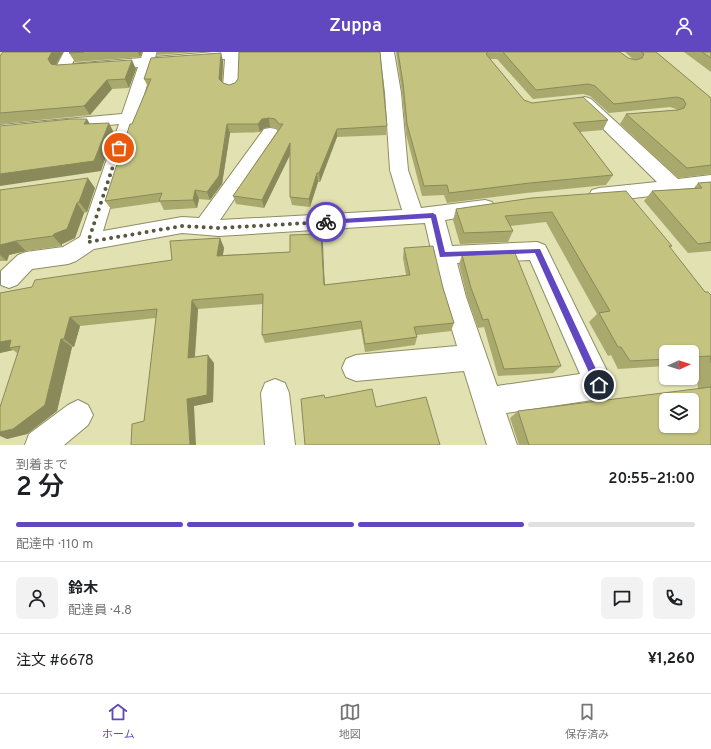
<!DOCTYPE html>
<html lang="ja">
<meta charset="utf-8">
<style>
body{margin:0;font-family:Overpass,"Noto Sans JP",sans-serif;background:#f2f2f2;color:#202124;height:100vh;display:flex;flex-direction:column;font-size:15px;white-space:nowrap}
*{box-sizing:border-box;margin:0}
p{font-size:13px;color:#757577}
.icon{flex:none;width:22px;height:22px;fill:none;stroke:currentColor;stroke-width:2;stroke-linecap:round;stroke-linejoin:round}
.map{position:relative;height:393px;overflow:hidden}
.side{display:flex;flex-direction:column;background:#fff;flex:1}
.side>*{flex:none}
.needle{width:26px;rotate:87deg}
.tools{position:absolute;left:659px;top:293px;display:grid;gap:8px}
.tools a{display:grid;place-items:center;width:40px;height:40px;border-radius:6px;background:#fff;box-shadow:0 1px 3px #0004;font-size:20px}
.pin{position:absolute;display:grid;place-items:center;width:34px;height:34px;color:#fff;margin:-17px;border:2px solid #fff;border-radius:50%;box-shadow:0 1px 4px #0007}
.courier{position:absolute;display:grid;place-items:center;width:40px;height:40px;margin:-20px;border:3px solid #6148c1;border-radius:50%;background:#fff;color:#222;box-shadow:0 1px 5px #0007}
.summary em{font-style:normal;font-weight:600}
.summary div{display:flex;flex-direction:column-reverse}
.summary{display:flex;align-items:center;justify-content:space-between;height:68px;padding:0 16px}
h1{font-size:26px;font-weight:600;line-height:30px}
.bar{display:grid;grid-template-columns:repeat(4,1fr);gap:6px 4px;align-content:center;height:48px;padding:0 16px}
.bar i{height:5px;border-radius:3px;background:#e0e0e0}
.bar .selected{background:#6148c1}
.bar p{grid-column:span 4}
.line{display:flex;align-items:center;gap:10px;padding:0 16px;border-top:1px solid #e0e0e0}
.line div{flex:1}
.round{display:grid;place-items:center;flex:none;width:42px;height:42px;border-radius:6px;background:#f2f2f2}
header{display:flex;justify-content:space-between;align-items:center;height:52px;padding:0 16px;background:#6148c1;color:#fff;font-size:18px;font-weight:600}
.menu{display:flex;justify-content:space-around;align-items:center;height:56px;border-top:1px solid #e0e0e0;background:#fff;font-size:11px;color:#757577}
.menu a{display:grid;justify-items:center;gap:2px}
.menu .selected{color:#6148c1}
.map>svg:first-child{display:block}
</style>
<header><svg class="icon" aria-label="back" viewBox="0 0 24 24"><path d="M15 5l-7 7 7 7"/></svg>Zuppa<svg class="icon" aria-label="person" viewBox="0 0 24 24"><circle cx="12" cy="8" r="4"/><path d="M4 21q1-7 8-7t8 7"/></svg></header>
<div class="map">
<svg width="711" height="393" viewBox="0 0 711 393">
<rect width="100%" height="100%" fill="#e1e1b2"/>
<g fill="none" stroke-linecap="round" stroke-linejoin="round">
<defs>
<path id="minor" d="M 64,0 L 78,0 L 72,12 L 141,6 L 143,0 L 157,0 L 155,5 L 214,0 L 269,0 L 267,3 L 239,6 L 239,35 L 236,38 L 231,40 L 226,38 L 223,35 L 225,7 L 153,13 L 103,179 L 182,165 L 199,166 L 264,77 L 270,76 L 276,77 L 279,81 L 220,168 L 402,158 L 390,118 L 385,41 L 380,0 L 394,0 L 401,41 L 408,118 L 421,156 L 485,148 L 492,150 L 495,155 L 492,160 L 445,168 L 452,194 L 537,190 L 545,193 L 609,323 L 613,333 L 609,343 L 599,347 L 506,361 L 517,393 L 487,393 L 464,319 L 356,329 L 346,325 L 342,316 L 346,307 L 356,303 L 457,294 L 442,245 L 425,171 L 219,184 L 182,181 L 94,197 L 76,209 L 68,212 L 32,217 L 17,233 L 9,236 L 1,233 L 1,219 L 18,203 L 26,200 L 63,195 L 80,185 L 119,72 L 0,83 L 0,73 L 122,62 L 138,15 L 62,21 L 57,20 L 55,17 ZM 530,208 L 580,322 L 497,334 L 466,245 L 457,211 Z
M 585,45 L 591,47 L 678,127 L 711,123 L 711,137 L 599,150 L 592,148 L 589,143 L 592,138 L 599,136 L 657,130 L 579,53 L 577,50 L 579,47 Z
M 275,327 L 285,331 L 289,341 L 295,393 L 265,393 L 261,341 L 265,331 Z
M 78,348 L 88,353 L 93,363 L 88,373 L 64,393 L 25,393 L 29,382 L 68,353 Z"/>
</defs>
<!-- minor casing -->
<use href="#minor" stroke="#8e8e62" stroke-width="2"/>
<!-- minor -->
<use href="#minor" fill="#fff" fill-rule="evenodd"/>
</g>
<!-- wall -->
<path fill="#a9a96e" d="M 10,0 L 63,0 L 56,13 L 136,17 L 129,36 L 112,37 L 90,63 L 0,72 L 0,4 Z
M 70,0 L 142,0 L 140,5 L 75,10 L 69,1 Z
M 156,0 L 196,0 L 157,3 Z
M 396,0 L 620,0 L 628,6 L 633,7 L 625,0 L 656,0 L 711,46 L 711,122 L 678,126 L 620,72 L 626,62 L 677,58 L 676,57 L 670,55 L 609,61 L 590,44 L 583,42 L 533,47 L 497,7 L 490,7 L 524,48 L 532,51 L 608,68 L 603,78 L 580,80 L 613,123 L 606,133 L 526,141 L 447,151 L 444,143 L 422,144 L 406,82 L 402,41 Z
M 684,0 L 711,0 L 711,20 Z
M 223,9 L 222,30 L 223,31 L 229,33 L 235,31 L 238,27 L 387,74 L 386,83 L 337,85 L 320,130 L 318,130 L 310,155 L 292,153 L 290,145 L 290,102 L 264,156 L 236,152 L 233,144 L 278,78 L 276,76 L 270,75 L 264,76 L 260,80 L 230,81 L 222,132 L 210,148 L 199,147 L 197,156 L 164,158 L 160,150 L 111,157 L 105,149 L 132,72 L 148,35 L 144,27 Z
M 711,130 L 711,199 L 688,201 L 644,149 L 652,139 L 694,136 L 698,131 Z
M 95,136 L 87,160 L 84,161 L 75,186 L 62,192 L 62,194 L 26,199 L 9,203 L 7,209 L 0,209 L 0,138 Z
M 532,146 L 672,194 L 670,196 L 705,240 L 711,243 L 711,393 L 519,393 L 510,366 L 518,359 L 698,337 L 696,312 L 692,313 L 692,300 L 666,300 L 666,314 L 618,317 L 611,303 L 608,304 L 589,270 L 597,262 L 546,170 L 510,174 L 513,179 L 508,190 L 460,192 L 453,168 L 456,157 Z
M 321,182 L 325,233 L 406,223 L 403,206 L 404,196 L 443,236 L 454,271 L 451,279 L 417,283 L 417,285 L 415,293 L 365,300 L 361,277 L 265,291 L 262,283 L 263,252 L 198,257 L 195,305 L 214,311 L 213,350 L 194,354 L 144,369 L 156,266 L 80,274 L 74,295 L 72,295 L 57,359 L 27,382 L 7,387 L 17,301 L 13,298 L 0,301 L 0,241 L 172,208 L 220,186 L 224,196 L 223,203 L 290,200 Z
M 462,203 L 561,314 L 553,321 L 498,324 L 484,275 L 478,276 L 467,245 L 459,212 Z"/>
<!-- shaded-wall -->
<path fill="#89895a" d="M 52,0 L 63,0 L 54,16 L 48,7 Z
M 138,0 L 142,0 L 140,5 Z
M 221,1 L 223,9 L 222,35 L 219,27 Z
M 132,8 L 136,17 L 129,36 L 125,27 Z
M 107,28 L 112,37 L 90,63 L 84,54 Z
M 269,66 L 270,75 L 264,76 L 260,80 L 258,72 L 262,67 Z
M 87,67 L 93,77 L 84,72 Z
M 109,71 L 114,81 L 101,119 L 0,134 L 0,122 Z
M 227,72 L 230,81 L 222,132 L 210,148 L 207,140 Z
M 337,77 L 337,85 L 320,130 L 319,121 Z
M 290,91 L 292,99 L 264,156 L 262,148 Z
M 317,121 L 318,130 L 310,155 L 309,147 Z
M 88,126 L 95,136 L 87,160 L 79,150 Z
M 195,138 L 199,147 L 197,156 L 193,148 Z
M 77,151 L 84,161 L 75,186 L 62,192 L 62,194 L 53,184 L 54,182 Z
M 321,182 L 323,191 L 325,242 L 324,233 Z
M 220,186 L 224,196 L 221,213 L 217,204 Z
M 16,189 L 26,199 L 9,203 L 7,209 L 0,203 L 0,193 Z
M 192,248 L 198,257 L 194,314 L 188,306 Z
M 70,265 L 80,274 L 74,295 L 64,287 Z
M 61,287 L 72,295 L 57,359 L 27,382 L 7,387 L 0,384 L 0,380 Z
M 11,288 L 20,294 L 9,296 L 13,298 L 0,301 L 0,290 Z
M 208,303 L 214,311 L 213,350 L 194,354 L 196,393 L 190,393 L 187,347 Z"/>
<!-- building -->
<path fill="#c4c480" stroke="#89895a" fill-rule="evenodd" d="M 3,0 L 52,0 L 48,7 L 51,12 L 57,13 L 132,8 L 125,27 L 107,28 L 84,54 L 0,61 L 0,4 Z
M 70,0 L 84,0 L 69,1 Z
M 239,0 L 380,0 L 387,74 L 337,77 L 319,121 L 317,121 L 309,147 L 290,145 L 290,91 L 262,148 L 233,144 L 283,72 L 279,72 L 275,67 L 269,66 L 262,67 L 258,72 L 227,72 L 219,124 L 207,140 L 195,138 L 193,148 L 159,149 L 162,141 L 105,149 L 130,72 L 132,72 L 151,27 L 144,27 L 151,6 L 221,1 L 219,27 L 223,31 L 229,33 L 235,31 L 238,27 Z
M 398,0 L 488,0 L 486,2 L 524,48 L 532,51 L 583,45 L 608,68 L 573,71 L 613,123 L 530,131 L 449,141 L 447,133 L 424,134 L 407,72 L 403,31 Z
M 503,0 L 620,0 L 628,6 L 636,8 L 642,6 L 644,2 L 641,0 L 656,0 L 711,46 L 711,113 L 687,116 L 626,62 L 678,58 L 684,56 L 686,52 L 683,47 L 677,45 L 614,52 L 595,34 L 588,32 L 536,38 Z
M 702,0 L 711,0 L 711,6 Z
M 71,67 L 87,67 L 84,72 L 109,71 L 94,109 L 0,122 L 0,74 Z
M 88,126 L 79,150 L 77,151 L 67,177 L 54,182 L 53,184 L 16,189 L 0,193 L 0,138 Z
M 711,130 L 711,190 L 698,192 L 652,139 L 702,136 L 698,131 Z
M 626,139 L 672,194 L 669,194 L 705,240 L 708,240 L 711,243 L 711,311 L 710,304 L 692,305 L 692,300 L 666,300 L 666,307 L 630,309 L 621,295 L 618,295 L 599,261 L 610,259 L 552,160 L 505,164 L 513,179 L 464,181 L 456,157 L 532,146 Z
M 321,182 L 324,233 L 410,223 L 404,196 L 433,194 L 443,236 L 454,271 L 414,275 L 417,285 L 365,292 L 361,269 L 262,283 L 263,242 L 192,248 L 188,306 L 208,303 L 207,343 L 187,347 L 190,393 L 131,393 L 132,372 L 144,369 L 157,257 L 70,265 L 64,287 L 61,287 L 45,353 L 13,377 L 0,380 L 0,355 L 20,294 L 9,296 L 11,288 L 0,290 L 0,241 L 32,235 L 35,228 L 172,208 L 170,189 L 220,186 L 217,204 L 290,200 L 290,183 Z
M 515,201 L 561,314 L 504,317 L 488,267 L 483,268 L 471,236 L 462,203 Z
M 711,335 L 711,393 L 529,393 L 518,359 ZM 666,348 L 692,348 L 692,374 L 666,374 Z
M 372,337 L 376,355 L 426,345 L 440,393 L 305,393 L 301,347 L 324,343 L 325,346 Z"/>
<!-- route -->
<path fill="#6148c1" d="M 433,161 L 436,163 L 445,200 L 540,197 L 602,330 L 603,333 L 602,336 L 599,337 L 596,336 L 535,201 L 440,205 L 431,166 L 326,172 L 323,170 L 326,168 Z"/>
<g fill="none" stroke-linecap="round" stroke-linejoin="round">
<!-- done -->
<path stroke="#58573f" stroke-width="4" stroke-dasharray="0 7.2" d="M 119,96 L 88,190 L 182,174 L 219,176 L 326,170"/>
</g>
</svg>
<div class="tools">
<a><svg class="needle" viewBox="-14 -14 28 28"><path d="M0-13l5 13h-10z" fill="#e53935"/><path d="M0 13l5-13h-10z" fill="#757577"/></svg></a>
<a><svg class="icon" aria-label="layers" viewBox="0 0 24 24"><path d="M12 4l9 5-9 5-9-5zM3 14l9 5 9-5"/></svg></a>
</div>
<div class="pin" style="left:119px;top:96px;background:#ea580c"><svg class="icon" aria-label="bag" viewBox="0 0 24 24"><path d="M5 8h14l-1 12H6zM9 8a3 3 0 0 1 6 0"/></svg></div>
<div class="pin" style="left:599px;top:333px;background:#1f2937"><svg class="icon" aria-label="home" viewBox="0 0 24 24"><path d="M3 11l9-7 9 7M6 9v11h12V9"/></svg></div>
<div class="courier" style="left:326px;top:170px"><svg class="icon" aria-label="bike" viewBox="0 0 24 24"><circle cx="6" cy="16" r="4"/><circle cx="18" cy="16" r="4"/><path d="M6 16l4-8h5l3 8M10 8l3 8H6M13 5h3"/></svg></div>
</div>
<section class="side">
<div class="summary"><div><h1>2 分</h1><p>到着まで</p></div><em>20:55–21:00</em></div>
<div class="bar"><i class="selected"></i><i class="selected"></i><i class="selected"></i><i></i><p>配達中 · 110 m</p></div>
<div class="line" style="height:72px"><a class="round"><svg class="icon" aria-label="person" viewBox="0 0 24 24"><circle cx="12" cy="8" r="4"/><path d="M4 21q1-7 8-7t8 7"/></svg></a><div><b>鈴木</b><p>配達員 · 4.8</p></div><a class="round"><svg class="icon" aria-label="chat" viewBox="0 0 24 24"><path d="M4 5h16v11H9l-5 4z"/></svg></a><a class="round"><svg class="icon" aria-label="phone" viewBox="0 0 24 24"><path d="M5 4h4l2 5-3 2q2 4 5 5l2-3 5 2v4C11 20 4 13 5 4z"/></svg></a></div>
<div class="line" style="height:52px"><div>注文 #6678</div><b>¥1,260</b></div>
</section>
<nav class="menu">
<a class="selected"><svg class="icon" aria-label="home" viewBox="0 0 24 24"><path d="M3 11l9-7 9 7M6 9v11h12V9"/></svg>ホーム</a>
<a><svg class="icon" aria-label="map" viewBox="0 0 24 24"><path d="M3 6l6-2 6 2 6-2v14l-6 2-6-2-6 2zM9 4v14M15 6v14"/></svg>地図</a>
<a><svg class="icon" aria-label="saved" viewBox="0 0 24 24"><path d="M7 4h10v16l-5-4-5 4z"/></svg>保存済み</a>
</nav>
